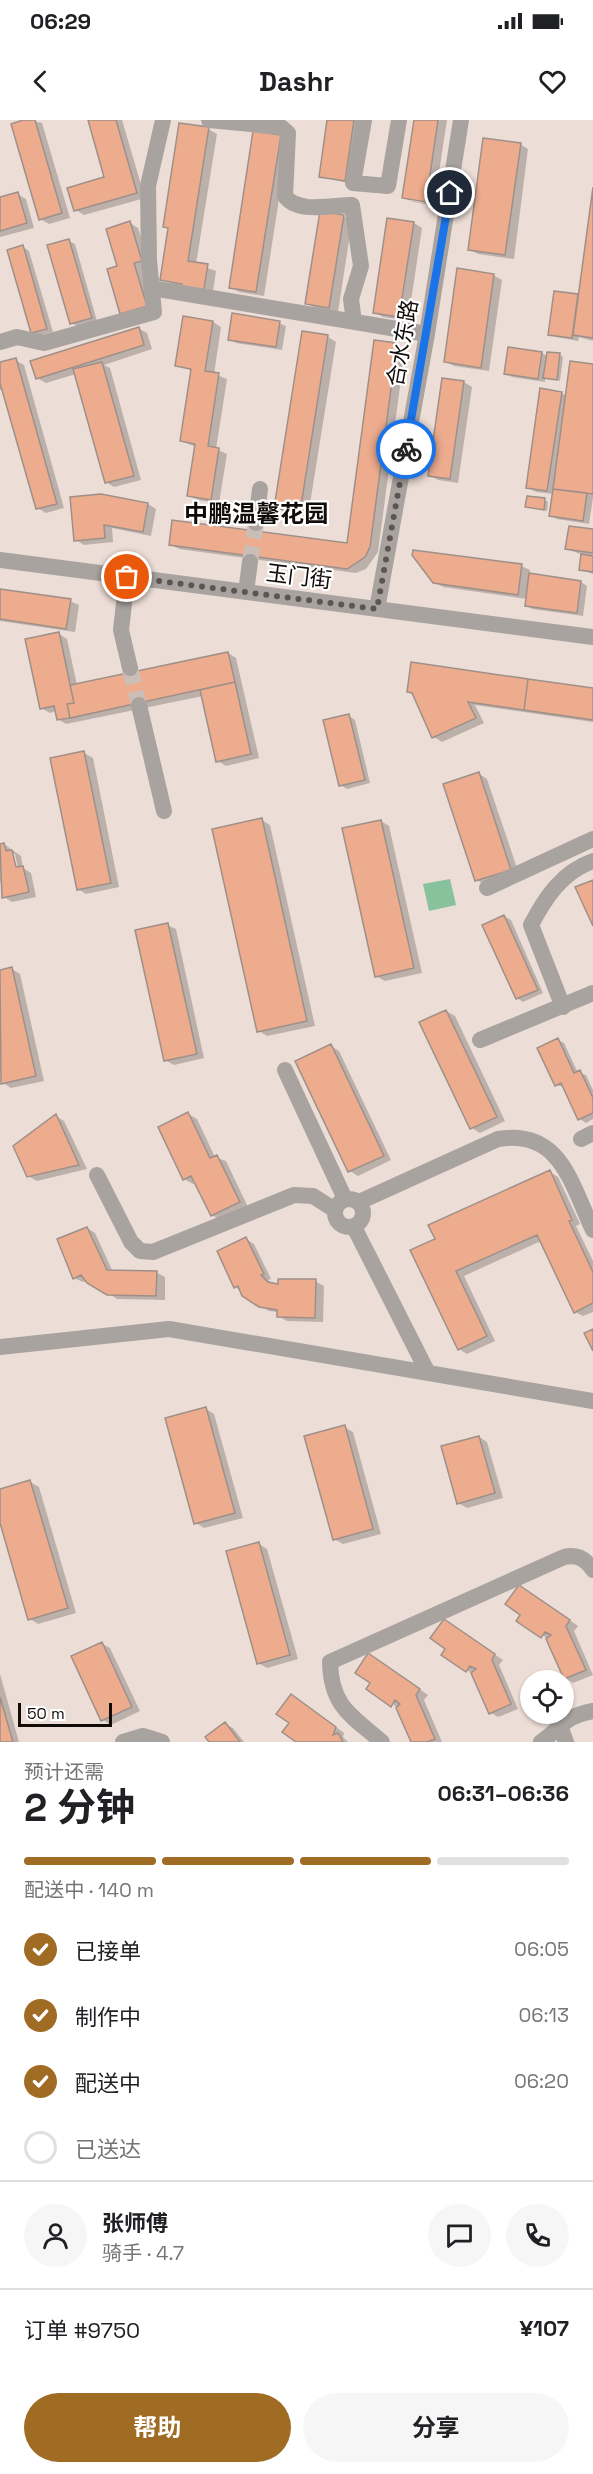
<!DOCTYPE html>
<html lang="zh">
<meta charset="utf-8">
<style>
body{margin:0;font-family:"Space Grotesk","Noto Sans SC",sans-serif;background:#f6f6f6;color:#202124;height:100vh;display:flex;flex-direction:column;font-size:22px;white-space:nowrap}
*{box-sizing:border-box;margin:0}
p{font-size:20px;color:#757577}
.icon{flex:none;width:33px;height:33px;fill:none;stroke:currentColor;stroke-width:2;stroke-linecap:round;stroke-linejoin:round}
.map{position:relative;height:1622px;overflow:hidden}
.panel{display:flex;flex-direction:column;background:#fff;flex:1}
.panel>*{flex:none}
.controls{position:absolute;left:520px;top:1550px;display:grid;gap:12px}
.controls a{display:grid;place-items:center;width:54px;height:54px;border-radius:50%;background:#fff;box-shadow:0 2px 4px #0004;font-size:30px}
.scale{position:absolute;left:18px;bottom:15px;width:94px;box-sizing:border-box;padding-left:6px;border:3px solid #110c0a;border-top:0;font-size:16px;line-height:21px;white-space:nowrap;color:#110c0a;-webkit-text-stroke:4px #fff;paint-order:stroke}
.pin{position:absolute;display:grid;place-items:center;width:51px;height:51px;color:#fff;margin:-26px;border:3px solid #fff;border-radius:50%;box-shadow:0 2px 6px #0007}
.courier{position:absolute;display:grid;place-items:center;width:60px;height:60px;margin:-30px;border:4px solid #1a73e8;border-radius:50%;background:#fff;color:#222;box-shadow:0 2px 8px #0007}
.head em{font-style:normal;font-weight:700}
.head div{display:flex;flex-direction:column-reverse}
.head{display:flex;align-items:center;justify-content:space-between;height:102px;padding:0 24px}
h1{font-size:39px;font-weight:700;line-height:45px}
.bar{display:grid;grid-template-columns:repeat(4,1fr);gap:9px 6px;align-content:center;height:72px;padding:0 24px}
.bar i{height:8px;border-radius:4px;background:#e0e0e0}
.bar .on{background:#a06b23}
.bar p{grid-column:span 4}
.line{display:flex;align-items:center;gap:15px;padding:0 24px;border-top:2px solid #e0e0e0}
.line div{flex:1}
.round{display:grid;place-items:center;flex:none;width:63px;height:63px;border-radius:32px;background:#f6f6f6}
ol{padding:0 24px;list-style:none}
li{display:flex;align-items:center;gap:18px;height:66px}
li p{margin-inline-start:auto}
li .icon{padding:6px;border-radius:50%;background:#a06b23;color:#fff;stroke-width:4}
li:last-child{color:#757577}
li i{width:33px;height:33px;border:3px solid #e0e0e0;border-radius:50%}
.button{display:flex;gap:12px;margin-top:auto;padding:12px 24px}
.button a{flex:1;height:69px;border-radius:36px;background:#a06b23;color:#fff;font-size:24px;font-weight:700;line-height:69px;text-align:center}
.button a+a{background:#f6f6f6;color:#202124}
.status{display:flex;justify-content:space-between;align-items:center;height:42px;padding:0 30px;background:#fff;direction:ltr}
.status svg{height:16px;fill:currentColor}
header{display:flex;justify-content:space-between;align-items:center;height:78px;padding:0 24px;background:#fff;font-size:27px;font-weight:700}
.map>svg:first-child{display:block}
</style>
<div class="status"><b>06:29</b><svg viewBox="0 0 49 12"><path d="M0 12V9h3v3zM5 12V6h3v6zM10 12V3h3v9zM15 12V0h3v12zM26 1h20v11H26zM47 4h2v5h-2z"/></svg></div>
<header><svg class="icon" aria-label="back" viewBox="0 0 24 24"><path d="M15 5l-7 7 7 7"/></svg>Dashr<svg class="icon" aria-label="heart" viewBox="0 0 24 24"><path d="M12 20l-8-8c-3-5 5-10 8-4 3-6 11-1 8 4z"/></svg></header>
<div class="map">
<svg width="593" height="1622" viewBox="0 0 593 1622">
<rect width="100%" height="100%" fill="#ecddd6"/>
<!-- grass -->
<path fill="#87c29d" d="M 450,759 L 456,785 L 429,791 L 423,764 Z"/>
<!-- shadow -->
<path fill="#0003" fill-rule="evenodd" d="M 29,0 L 42,3 L 70,98 L 49,104 L 40,99 Z
M 89,0 L 122,0 L 145,78 L 84,95 L 76,90 L 106,58 Z
M 329,0 L 361,0 L 351,64 L 320,56 Z
M 416,0 L 447,0 L 434,85 L 412,82 L 403,77 ZM 410,78 L 433,81 L 433,84 L 410,81 Z
M 208,9 L 217,14 L 196,144 L 216,151 L 212,178 L 161,159 L 169,109 L 164,106 Z
M 254,12 L 288,21 L 264,176 L 239,172 L 230,167 Z
M 520,24 L 528,29 L 514,139 L 478,134 L 469,129 Z
M 17,74 L 26,79 L 34,108 L 0,117 L 0,79 Z
M 593,76 L 593,221 L 579,217 L 578,221 L 556,217 L 550,214 L 555,173 L 580,176 Z
M 343,96 L 352,101 L 338,192 L 315,188 L 307,183 Z
M 130,103 L 138,108 L 150,145 L 154,191 L 118,147 Z
M 414,103 L 422,108 L 408,201 L 383,197 L 374,192 Z
M 69,121 L 75,124 L 97,201 L 77,206 L 71,203 Z
M 23,127 L 29,131 L 53,212 L 39,216 L 32,212 Z
M 493,155 L 502,160 L 489,251 L 454,246 L 446,242 Z
M 213,202 L 221,207 L 214,254 L 227,259 L 216,329 L 227,334 L 219,383 L 197,380 L 189,375 L 196,327 L 181,321 L 192,251 L 177,245 Z
M 279,203 L 286,206 L 282,230 L 236,223 L 230,219 Z
M 138,208 L 147,213 L 152,229 L 104,245 L 110,248 L 141,360 L 114,367 L 106,362 L 76,254 L 46,263 L 37,258 Z
M 328,217 L 336,222 L 308,396 L 284,392 L 276,387 Z
M 397,224 L 405,229 L 378,432 L 366,449 L 356,453 L 179,429 L 170,424 L 348,425 Z
M 542,233 L 548,237 L 560,235 L 563,237 L 560,261 L 545,257 L 545,262 L 512,257 L 506,254 Z
M 15,240 L 24,245 L 64,388 L 46,393 L 37,388 L 4,269 L 0,270 L 0,244 Z
M 593,246 L 593,378 L 589,404 L 557,399 L 551,396 L 554,374 L 536,372 L 527,367 L 561,273 L 567,276 Z
M 464,262 L 472,267 L 458,363 L 438,360 L 429,355 Z
M 101,375 L 148,384 L 156,389 L 151,416 L 112,408 L 113,422 L 84,425 L 76,420 Z
M 545,380 L 548,382 L 547,391 L 527,386 Z
M 593,411 L 593,454 L 581,450 L 583,435 L 567,429 Z
M 521,446 L 530,450 L 529,455 L 581,462 L 587,466 L 583,496 L 532,489 L 526,485 L 527,479 L 443,467 L 434,462 Z
M 0,470 L 70,481 L 79,485 L 75,512 L 0,501 Z
M 59,514 L 67,519 L 77,565 L 228,533 L 236,538 L 259,638 L 226,646 L 218,641 L 203,576 L 66,604 L 58,599 L 56,591 L 50,593 L 41,588 Z
M 593,570 L 593,602 L 475,585 L 484,603 L 442,622 L 434,617 L 414,575 L 408,572 Z
M 349,596 L 355,600 L 370,663 L 347,669 L 340,665 Z
M 84,633 L 93,638 L 119,767 L 86,774 L 78,769 Z
M 479,654 L 487,659 L 519,754 L 485,765 L 477,760 Z
M 262,700 L 270,705 L 315,906 L 267,916 L 259,911 Z
M 381,701 L 389,706 L 422,853 L 385,861 L 376,856 Z
M 4,724 L 21,736 L 23,748 L 31,753 L 36,777 L 12,782 L 4,777 L 0,760 L 0,725 ZM 12,734 L 15,734 L 19,754 L 16,755 Z
M 504,796 L 511,800 L 543,873 L 523,882 L 517,878 Z
M 167,805 L 176,809 L 204,938 L 174,945 L 165,940 Z
M 12,849 L 20,854 L 44,961 L 11,968 L 3,963 L 0,951 L 0,851 Z
M 446,891 L 455,896 L 505,1001 L 480,1013 L 472,1008 L 421,903 Z
M 558,920 L 564,923 L 578,953 L 586,955 L 593,970 L 593,999 L 586,1003 L 580,999 L 564,967 L 556,965 Z
M 331,926 L 339,931 L 391,1040 L 358,1056 L 350,1051 Z
M 188,994 L 197,999 L 215,1037 L 226,1041 L 248,1087 L 220,1100 L 212,1095 L 196,1062 L 193,1064 L 184,1059 Z
M 56,996 L 64,1001 L 87,1049 L 37,1061 L 28,1056 Z
M 550,1052 L 558,1057 L 580,1104 L 576,1106 L 593,1141 L 593,1192 L 583,1196 L 575,1192 L 541,1121 L 464,1156 L 495,1221 L 467,1234 L 459,1229 L 437,1120 Z
M 87,1108 L 95,1113 L 113,1152 L 156,1152 L 165,1157 L 165,1180 L 117,1179 L 89,1160 L 83,1162 L 74,1158 Z
M 246,1119 L 254,1124 L 271,1159 L 268,1160 L 272,1164 L 315,1161 L 324,1166 L 323,1202 L 287,1201 L 278,1196 L 279,1192 L 269,1191 L 243,1175 L 236,1167 Z
M 206,1289 L 214,1294 L 243,1398 L 204,1408 L 196,1403 Z
M 344,1307 L 353,1312 L 381,1414 L 343,1424 L 334,1419 Z
M 479,1317 L 487,1322 L 503,1378 L 467,1388 L 458,1383 Z
M 30,1362 L 39,1367 L 76,1493 L 38,1504 L 30,1499 L 0,1398 L 0,1371 Z
M 259,1424 L 267,1429 L 298,1539 L 267,1548 L 258,1543 Z
M 528,1471 L 578,1506 L 574,1511 L 593,1555 L 573,1563 L 565,1558 L 548,1520 L 522,1494 Z
M 453,1506 L 503,1540 L 499,1545 L 518,1589 L 498,1597 L 490,1592 L 473,1554 L 443,1534 Z
M 101,1523 L 110,1528 L 140,1591 L 111,1605 L 103,1600 Z
M 377,1540 L 428,1575 L 424,1580 L 442,1622 L 412,1622 L 398,1589 L 372,1563 Z
M 0,1554 L 19,1622 L 0,1622 Z
M 299,1580 L 344,1613 L 343,1617 L 348,1622 L 298,1622 L 291,1603 Z
M 225,1604 L 233,1608 L 244,1622 L 211,1622 Z"/>
<!-- building -->
<path fill="#eeac8e" stroke="#9e9089" stroke-width="1.5" d="M 23,0 L 35,0 L 62,93 L 39,100 L 11,4 Z
M 88,0 L 116,0 L 137,73 L 74,91 L 67,68 L 104,57 Z
M 327,0 L 354,0 L 345,61 L 319,57 Z
M 414,0 L 438,0 L 426,82 L 402,78 Z
M 179,3 L 209,7 L 188,141 L 208,144 L 203,175 L 181,171 L 182,164 L 160,160 L 168,108 L 163,107 Z
M 253,11 L 281,15 L 256,172 L 229,168 Z
M 483,18 L 521,23 L 505,135 L 468,130 Z
M 593,67 L 593,218 L 573,215 Z
M 18,72 L 27,103 L 0,111 L 0,77 Z
M 320,91 L 344,95 L 329,188 L 305,184 Z
M 387,98 L 414,102 L 399,197 L 373,193 Z
M 130,101 L 142,141 L 134,143 L 147,186 L 120,194 L 107,149 L 117,146 L 106,109 Z
M 69,119 L 92,198 L 70,204 L 47,125 Z
M 23,125 L 47,209 L 31,213 L 7,130 Z
M 457,148 L 494,154 L 481,248 L 444,242 Z
M 554,171 L 578,174 L 572,218 L 548,215 Z
M 232,193 L 280,201 L 276,227 L 228,220 Z
M 183,196 L 213,201 L 205,251 L 219,253 L 208,326 L 219,328 L 211,380 L 187,376 L 195,324 L 180,321 L 191,249 L 175,246 Z
M 139,207 L 144,225 L 36,259 L 30,241 Z
M 302,211 L 328,215 L 300,392 L 274,388 Z
M 374,220 L 397,223 L 370,427 L 365,437 L 347,449 L 169,425 L 172,400 L 347,423 Z
M 508,227 L 542,232 L 538,259 L 504,254 Z
M 547,232 L 560,233 L 557,260 L 543,258 Z
M 16,238 L 57,384 L 36,389 L 0,263 L 0,242 Z
M 570,241 L 593,244 L 593,374 L 553,369 Z
M 102,242 L 134,356 L 105,363 L 73,249 Z
M 442,258 L 464,261 L 450,359 L 428,356 Z
M 540,268 L 562,272 L 547,371 L 526,368 Z
M 553,369 L 587,373 L 583,401 L 549,396 Z
M 101,374 L 148,383 L 143,412 L 104,405 L 105,418 L 74,421 L 70,377 Z
M 527,376 L 545,378 L 544,390 L 525,387 Z
M 569,406 L 593,409 L 593,433 L 565,429 Z
M 413,430 L 522,444 L 518,475 L 433,463 L 412,435 Z
M 581,434 L 593,436 L 593,452 L 579,450 Z
M 529,453 L 581,461 L 577,493 L 525,486 Z
M 0,469 L 71,479 L 66,509 L 0,499 Z
M 59,512 L 74,583 L 67,584 L 70,598 L 57,600 L 54,586 L 40,589 L 25,519 Z
M 228,532 L 235,562 L 70,598 L 67,584 L 74,583 L 70,565 Z
M 411,542 L 528,559 L 524,590 L 468,582 L 476,598 L 432,618 L 412,573 L 407,572 Z
M 528,559 L 593,568 L 593,600 L 524,590 Z
M 235,562 L 251,634 L 216,642 L 200,570 Z
M 349,594 L 365,660 L 339,666 L 323,600 Z
M 84,631 L 111,763 L 77,770 L 50,638 Z
M 479,652 L 511,750 L 475,761 L 443,664 Z
M 262,698 L 307,901 L 257,912 L 212,709 Z
M 381,700 L 414,848 L 375,857 L 342,708 Z
M 4,723 L 6,731 L 12,730 L 16,747 L 23,746 L 29,772 L 2,778 L 0,724 Z
M 593,760 L 593,806 L 575,767 Z
M 504,795 L 538,870 L 516,879 L 482,805 Z
M 168,803 L 197,934 L 164,941 L 135,810 Z
M 12,847 L 36,956 L 1,964 L 0,850 Z
M 446,890 L 497,997 L 470,1009 L 419,902 Z
M 558,918 L 574,953 L 580,950 L 593,978 L 593,993 L 578,1000 L 561,963 L 555,966 L 537,928 Z
M 331,924 L 384,1036 L 348,1052 L 295,941 Z
M 188,992 L 210,1038 L 217,1035 L 240,1082 L 211,1096 L 191,1056 L 183,1060 L 158,1007 Z
M 56,994 L 79,1045 L 27,1057 L 13,1026 Z
M 550,1050 L 572,1100 L 569,1101 L 593,1152 L 593,1183 L 574,1193 L 537,1115 L 456,1151 L 487,1216 L 458,1230 L 410,1130 L 435,1119 L 428,1105 Z
M 87,1107 L 107,1150 L 157,1151 L 156,1176 L 107,1175 L 87,1163 L 81,1155 L 73,1159 L 57,1119 Z
M 246,1117 L 264,1154 L 261,1155 L 268,1162 L 278,1164 L 278,1159 L 316,1159 L 315,1198 L 277,1197 L 277,1190 L 259,1187 L 242,1176 L 238,1166 L 234,1168 L 217,1131 Z
M 593,1209 L 593,1231 L 584,1213 Z
M 206,1287 L 235,1393 L 194,1404 L 165,1298 Z
M 345,1305 L 373,1409 L 333,1420 L 304,1316 Z
M 479,1316 L 495,1373 L 457,1384 L 441,1326 Z
M 30,1360 L 68,1488 L 28,1500 L 0,1403 L 0,1369 Z
M 259,1422 L 290,1535 L 257,1544 L 226,1431 Z
M 519,1465 L 570,1500 L 566,1506 L 586,1550 L 564,1559 L 546,1519 L 551,1515 L 545,1512 L 541,1518 L 516,1501 L 520,1495 L 505,1484 Z
M 444,1499 L 495,1534 L 492,1540 L 511,1584 L 489,1594 L 471,1553 L 476,1549 L 470,1546 L 466,1552 L 441,1535 L 445,1529 L 430,1518 Z
M 102,1522 L 132,1587 L 101,1601 L 71,1536 Z
M 368,1533 L 420,1569 L 416,1575 L 435,1619 L 427,1622 L 411,1622 L 396,1588 L 400,1584 L 395,1580 L 391,1587 L 366,1569 L 370,1563 L 355,1553 Z
M 291,1574 L 336,1607 L 333,1615 L 338,1613 L 343,1622 L 296,1622 L 282,1612 L 289,1603 L 276,1594 Z
M 0,1577 L 13,1622 L 0,1622 Z
M 225,1602 L 240,1622 L 209,1622 L 205,1617 Z"/>
<g fill="none" stroke-linecap="round" stroke-linejoin="round">
<!-- minor-tunnel -->
<path stroke="#cbbeb7" stroke-width="16" stroke-dasharray="16 8" stroke-linecap="butt" d="M 250,442 L 256,403
M 130,548 L 139,585"/>
<!-- minor -->
<path stroke="#a8a39f" stroke-width="16" d="M 209,0 L 281,7 L 288,13 L 285,76 C 297,94 333,85 352,85 L 361,146 L 351,179 L 354,202
M 364,0 L 353,63 L 388,66 L 399,0
M 152,168 L 427,214
M 0,222 L 17,217 L 44,223 L 154,192 L 149,140 L 148,66 L 163,0
M 256,403 L 260,369
M 0,440 L 593,517
M 127,457 L 121,510 L 130,548
M 246,472 L 250,442
M 377,489 L 427,214 L 461,0
M 139,585 L 164,691
M 487,768 L 593,719
M 563,887 L 531,805 C 545,778 562,752 593,741
M 480,920 L 593,873
M 285,950 L 345,1079
M 581,1019 L 593,1013
M 97,1055 L 131,1122 L 140,1131 L 153,1132 L 294,1075 L 313,1076 L 335,1090
M335 1093a14 14 0 1 1 28 0a14 14 0 1 1-28 0Z
M 359,1082 L 498,1019 C 561,1009 571,1064 593,1110
M 354,1107 L 428,1253
M 0,1227 L 169,1209 L 593,1281
M 559,1604 L 566,1622
M 123,1622 L 143,1616 L 162,1622
M 382,1622 C 352,1596 331,1587 330,1542 L 564,1437 C 577,1434 586,1439 593,1450
M 541,1622 C 562,1607 565,1596 593,1591"/>
</g>
<g fill="none" stroke-linecap="round" stroke-linejoin="round">
<!-- done -->
<path stroke="#5e5551" stroke-width="6" stroke-dasharray="0 10.8" d="M 127,457 L 377,489 L 406,329"/>
<!-- route -->
<path stroke="#1a73e8" stroke-width="8" d="M 406,329 L 450,73"/>
</g>
<g text-anchor="middle" dominant-baseline="central" stroke-width="4.5" stroke-linejoin="round" paint-order="stroke">
<!-- street labels -->
<g font-size="22" fill="#110c0a" stroke="#fff">
<text transform="translate(402 223) rotate(-80)">合水东路</text>
<text transform="translate(299 456) rotate(7)">玉门街</text>
</g>
<!-- neighbourhood labels -->
<g font-size="24" font-weight="bold" fill="#110c0a" stroke="#fff">
<text x="256" y="393">中鹏温馨花园</text>
</g>
</g>
</svg>
<div class="controls">
<a><svg class="icon" aria-label="locate" viewBox="0 0 24 24"><circle cx="12" cy="12" r="6"/><path d="M12 2v4M12 18v4M2 12h4M18 12h4"/></svg></a>
</div>
<div class="scale">50 m</div>
<div class="pin" style="left:127px;top:457px;background:#ea580c"><svg class="icon" aria-label="bag" viewBox="0 0 24 24"><path d="M5 8h14l-1 12H6zM9 8a3 3 0 0 1 6 0"/></svg></div>
<div class="pin" style="left:450px;top:73px;background:#1f2937"><svg class="icon" aria-label="home" viewBox="0 0 24 24"><path d="M3 11l9-7 9 7M6 9v11h12V9"/></svg></div>
<div class="courier" style="left:406px;top:329px"><svg class="icon" aria-label="bike" viewBox="0 0 24 24"><circle cx="6" cy="16" r="4"/><circle cx="18" cy="16" r="4"/><path d="M6 16l4-8h5l3 8M10 8l3 8H6M13 5h3"/></svg></div>
</div>
<section class="panel">
<div class="head"><div><h1>2 分钟</h1><p>预计还需</p></div><em>06:31–06:36</em></div>
<div class="bar"><i class="on"></i><i class="on"></i><i class="on"></i><i></i><p>配送中 · 140 m</p></div>
<ol>
<li><svg class="icon" aria-label="check" viewBox="0 0 24 24"><path d="M5 12l5 5 9-10"/></svg>已接单<p>06:05</p></li>
<li><svg class="icon" aria-label="check" viewBox="0 0 24 24"><path d="M5 12l5 5 9-10"/></svg>制作中<p>06:13</p></li>
<li><svg class="icon" aria-label="check" viewBox="0 0 24 24"><path d="M5 12l5 5 9-10"/></svg>配送中<p>06:20</p></li>
<li><i></i>已送达</li>
</ol>
<div class="line" style="height:108px"><a class="round"><svg class="icon" aria-label="person" viewBox="0 0 24 24"><circle cx="12" cy="8" r="4"/><path d="M4 21q1-7 8-7t8 7"/></svg></a><div><b>张师傅</b><p>骑手 · 4.7</p></div><a class="round"><svg class="icon" aria-label="chat" viewBox="0 0 24 24"><path d="M4 5h16v11H9l-5 4z"/></svg></a><a class="round"><svg class="icon" aria-label="phone" viewBox="0 0 24 24"><path d="M5 4h4l2 5-3 2q2 4 5 5l2-3 5 2v4C11 20 4 13 5 4z"/></svg></a></div>
<div class="line" style="height:78px"><div>订单 #9750</div><b>¥107</b></div>
<div class="button"><a>帮助</a><a>分享</a></div>
</section>
